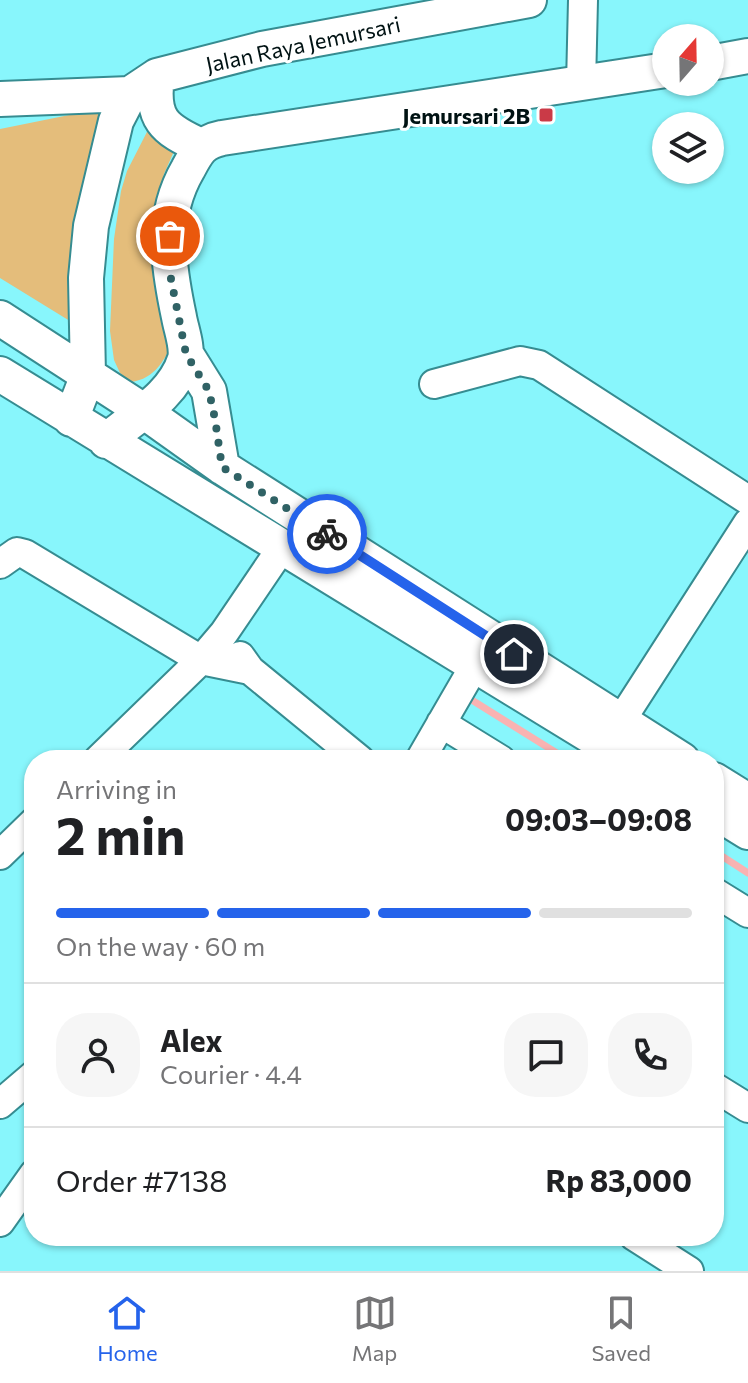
<!DOCTYPE html>
<meta charset="utf-8">
<style>
body{margin:0;font-family:Commissioner,sans-serif;background:#f6f6f6;color:#202124;height:100vh;display:flex;flex-direction:column;font-size:30px;white-space:nowrap}
*{box-sizing:border-box;margin:0}
p{font-size:26px;color:#757577}
.icon{flex:none;width:44px;height:44px;fill:none;stroke:currentColor;stroke-width:2;stroke-linecap:round;stroke-linejoin:round}
.map{position:relative;flex:1;overflow:hidden}
.drawer{position:absolute;left:24px;top:750px;width:700px;height:496px;display:flex;flex-direction:column;background:#fff;border-radius:32px;box-shadow:0 2px 6px #0004}
.drawer>*{flex:none}
.needle{width:52px;rotate:20deg}
.controls{position:absolute;left:652px;top:24px;display:grid;gap:16px}
.controls a{display:grid;place-items:center;width:72px;height:72px;border-radius:50%;background:#fff;box-shadow:0 2px 6px #0004;font-size:40px}
.pin{position:absolute;display:grid;place-items:center;width:68px;height:68px;color:#fff;margin:-34px;border:4px solid #fff;border-radius:50%;box-shadow:0 2px 8px #0007}
.courier{position:absolute;display:grid;place-items:center;width:80px;height:80px;margin:-40px;border:6px solid #2563eb;border-radius:50%;background:#fff;color:#222;box-shadow:0 2px 10px #0007}
.headline em{font-style:normal;font-weight:700}
.headline div{display:flex;flex-direction:column-reverse}
.headline{display:flex;align-items:center;justify-content:space-between;height:136px;padding:0 32px}
h1{font-size:52px;font-weight:700;line-height:60px}
.bar{display:grid;grid-template-columns:repeat(4,1fr);gap:12px 8px;align-content:center;height:96px;padding:0 32px}
.bar i{height:10px;border-radius:6px;background:#e0e0e0}
.bar .active{background:#2563eb}
.bar p{grid-column:span 4}
.line{display:flex;align-items:center;gap:20px;padding:0 32px;border-top:2px solid #e0e0e0}
.line div{flex:1}
.round{display:grid;place-items:center;flex:none;width:84px;height:84px;border-radius:32px;background:#f6f6f6}
.tab-bar{display:flex;justify-content:space-around;align-items:center;height:112px;border-top:2px solid #e0e0e0;background:#fff;font-size:22px;color:#757577}
.tab-bar a{display:grid;justify-items:center;gap:4px}
.tab-bar .active{color:#2563eb}
.map>svg:first-child{display:block}
</style>
<div class="map">
<svg width="748" height="1271" viewBox="0 0 748 1271">
<rect width="100%" height="100%" fill="#88f6fc"/>
<!-- green -->
<path fill="#e4bd7b" d="M 89,111 L 102,114 L 78,326 L 0,278 L 0,129 Z
M 149,128 L 175,149 L 164,174 L 159,198 L 174,338 C 166,359 155,379 131,382 L 120,373 L 114,360 L 110,331 L 114,239 L 121,191 L 127,171 Z"/>
<g fill="none" stroke-linecap="round" stroke-linejoin="round">
<!-- stream -->
<path stroke="#f9b3b2" stroke-width="7" d="M 467,697 L 568,760
M 714,851 L 748,873"/>
<defs>
<path id="minor" d="M 581,85 L 583,0
M 434,384 L 520,361 L 539,365 L 748,500
M 0,564 L 17,552 L 25,554 L 201,660 L 250,670
M 240,656 L 250,670 L 360,760
M 620,722 L 748,523
M 441,723 L 501,760
M 98,760 L 201,660 L 224,633 L 281,549
M 420,760 L 475,665
M 0,855 L 34,822
M 714,892 L 748,913
M 714,1087 L 748,1108
M 0,1104 L 34,1075
M 0,1222 L 34,1174
M 634,1236 L 689,1271"/>
<path id="major" d="M 710,63 L 748,56
M 157,76 C 151,119 163,129 201,146
M 0,99 L 130,94
M 0,318 L 142,410 L 222,467 L 682,760
M 186,354 L 209,391 L 222,467
M 0,374 L 630,760
M 71,419 L 88,375 L 86,278 L 91,226 L 116,121 L 130,94 L 157,76 L 262,49 L 529,0
M 106,441 C 135,416 173,397 185,359 C 188,347 181,329 179,317 C 168,265 160,217 188,169 C 197,152 202,142 222,138 L 666,70
M 714,780 L 748,801
M 714,811 L 748,832"/>
</defs>
<!-- minor casing -->
<use href="#minor" stroke="#368c91" stroke-width="32"/>
<!-- major casing -->
<use href="#major" stroke="#368c91" stroke-width="38"/>
<!-- minor -->
<use href="#minor" stroke="#fff" stroke-width="28"/>
<!-- major -->
<use href="#major" stroke="#fff" stroke-width="34"/>
</g>
<g fill="none" stroke-linecap="round" stroke-linejoin="round">
<!-- done -->
<path stroke="#306265" stroke-width="8" stroke-dasharray="0 14.4" d="M 170,236 L 168,264 L 186,354 L 209,391 L 215,419 L 222,467 L 327,534"/>
<!-- route -->
<path stroke="#2563eb" stroke-width="10" d="M 327,534 L 514,654"/>
</g>
<!-- markers -->
<rect fill="#ca3a47" stroke="#fff" stroke-width="3" x="538" y="107" width="16" height="16" rx="4"/>
<g text-anchor="middle" dominant-baseline="central" stroke-width="6" stroke-linejoin="round" paint-order="stroke">
<!-- street labels -->
<g font-size="22" fill="#001213" stroke="#fff">
<text transform="translate(303 44) rotate(-12)">Jalan Raya Jemursari</text>
</g>
<!-- poi labels -->
<g font-size="22" font-weight="bold" fill="#001213" stroke="#fff" text-anchor="end">
<text x="530" y="115">Jemursari 2B</text>
</g>
</g>
</svg>
<div class="controls">
<a><svg class="needle" viewBox="-14 -14 28 28"><path d="M0-13l5 13h-10z" fill="#e53935"/><path d="M0 13l5-13h-10z" fill="#757577"/></svg></a>
<a><svg class="icon" aria-label="layers" viewBox="0 0 24 24"><path d="M12 4l9 5-9 5-9-5zM3 14l9 5 9-5"/></svg></a>
</div>
<div class="pin" style="left:170px;top:236px;background:#ea580c"><svg class="icon" aria-label="bag" viewBox="0 0 24 24"><path d="M5 8h14l-1 12H6zM9 8a3 3 0 0 1 6 0"/></svg></div>
<div class="pin" style="left:514px;top:654px;background:#1f2937"><svg class="icon" aria-label="home" viewBox="0 0 24 24"><path d="M3 11l9-7 9 7M6 9v11h12V9"/></svg></div>
<div class="courier" style="left:327px;top:534px"><svg class="icon" aria-label="bike" viewBox="0 0 24 24"><circle cx="6" cy="16" r="4"/><circle cx="18" cy="16" r="4"/><path d="M6 16l4-8h5l3 8M10 8l3 8H6M13 5h3"/></svg></div>
<section class="drawer">
<div class="headline"><div><h1>2 min</h1><p>Arriving in</p></div><em>09:03–09:08</em></div>
<div class="bar"><i class="active"></i><i class="active"></i><i class="active"></i><i></i><p>On the way · 60 m</p></div>
<div class="line" style="height:144px"><a class="round"><svg class="icon" aria-label="person" viewBox="0 0 24 24"><circle cx="12" cy="8" r="4"/><path d="M4 21q1-7 8-7t8 7"/></svg></a><div><b>Alex</b><p>Courier · 4.4</p></div><a class="round"><svg class="icon" aria-label="chat" viewBox="0 0 24 24"><path d="M4 5h16v11H9l-5 4z"/></svg></a><a class="round"><svg class="icon" aria-label="phone" viewBox="0 0 24 24"><path d="M5 4h4l2 5-3 2q2 4 5 5l2-3 5 2v4C11 20 4 13 5 4z"/></svg></a></div>
<div class="line" style="height:104px"><div>Order #7138</div><b>Rp 83,000</b></div>
</section>
</div>
<nav class="tab-bar">
<a class="active"><svg class="icon" aria-label="home" viewBox="0 0 24 24"><path d="M3 11l9-7 9 7M6 9v11h12V9"/></svg>Home</a>
<a><svg class="icon" aria-label="map" viewBox="0 0 24 24"><path d="M3 6l6-2 6 2 6-2v14l-6 2-6-2-6 2zM9 4v14M15 6v14"/></svg>Map</a>
<a><svg class="icon" aria-label="saved" viewBox="0 0 24 24"><path d="M7 4h10v16l-5-4-5 4z"/></svg>Saved</a>
</nav>
